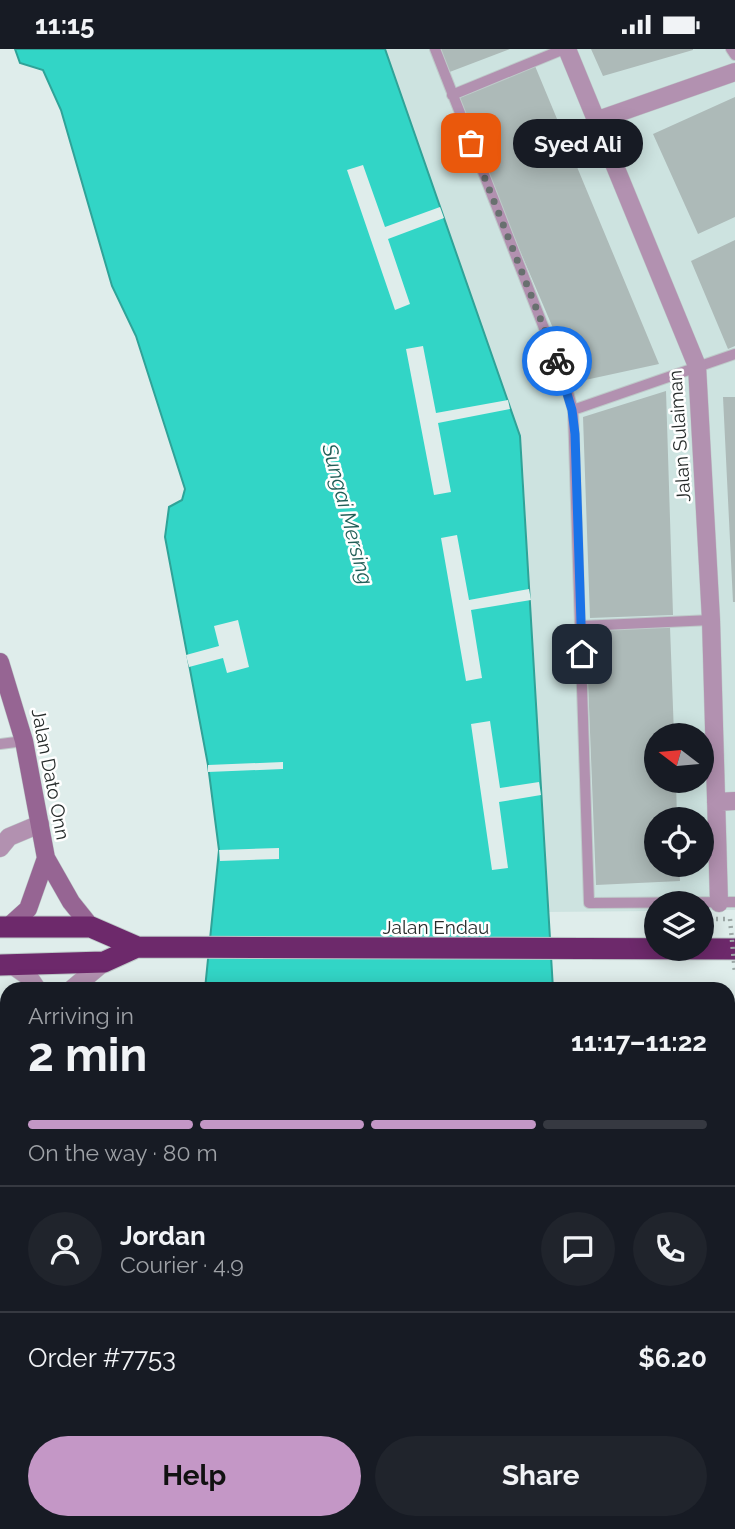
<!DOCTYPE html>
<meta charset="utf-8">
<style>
body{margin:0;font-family:Raleway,sans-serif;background:#20242c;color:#f1f3f6;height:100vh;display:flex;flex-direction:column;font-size:26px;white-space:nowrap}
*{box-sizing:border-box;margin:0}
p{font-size:23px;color:#9ea1a6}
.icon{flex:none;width:38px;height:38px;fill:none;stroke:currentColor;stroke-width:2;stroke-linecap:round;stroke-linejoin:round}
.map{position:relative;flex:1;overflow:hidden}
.details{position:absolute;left:0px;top:933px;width:735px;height:548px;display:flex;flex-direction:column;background:#171b24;border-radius:21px 21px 0 0;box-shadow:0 4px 18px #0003}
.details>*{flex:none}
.needle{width:46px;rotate:286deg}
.fabs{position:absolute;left:644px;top:674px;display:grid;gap:14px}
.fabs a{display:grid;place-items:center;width:70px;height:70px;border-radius:50%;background:#171b24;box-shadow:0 4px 18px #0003;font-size:35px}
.pin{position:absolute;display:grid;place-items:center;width:60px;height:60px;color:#fff;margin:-30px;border-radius:14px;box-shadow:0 4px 10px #0006}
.courier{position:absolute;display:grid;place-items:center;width:70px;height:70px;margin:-35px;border:5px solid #1a73e8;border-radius:50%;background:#fff;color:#222;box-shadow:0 2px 9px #0007}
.bubble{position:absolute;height:49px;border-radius:24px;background:#171b24;box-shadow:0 4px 18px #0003;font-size:23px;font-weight:700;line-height:49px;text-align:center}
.head em{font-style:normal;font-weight:700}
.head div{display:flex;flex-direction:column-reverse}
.head{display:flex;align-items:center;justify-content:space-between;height:119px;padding:0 28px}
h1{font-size:46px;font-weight:700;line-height:52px}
.bar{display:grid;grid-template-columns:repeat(4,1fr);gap:10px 7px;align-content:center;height:84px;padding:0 28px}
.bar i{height:9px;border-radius:5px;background:#363941}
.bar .selected{background:#c497c6}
.bar p{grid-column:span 4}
.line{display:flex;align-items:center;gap:18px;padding:0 28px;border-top:2px solid #363941}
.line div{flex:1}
.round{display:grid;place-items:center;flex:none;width:74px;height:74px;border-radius:37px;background:#20242c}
.button{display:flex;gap:14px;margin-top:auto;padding:14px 28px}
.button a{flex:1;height:80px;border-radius:42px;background:#c497c6;color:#111;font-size:28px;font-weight:700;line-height:80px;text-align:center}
.button a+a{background:#20242c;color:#f1f3f6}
.status{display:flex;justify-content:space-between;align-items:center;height:49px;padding:0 35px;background:#171b24;direction:ltr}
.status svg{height:19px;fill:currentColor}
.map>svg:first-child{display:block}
</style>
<div class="status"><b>11:15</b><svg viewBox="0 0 49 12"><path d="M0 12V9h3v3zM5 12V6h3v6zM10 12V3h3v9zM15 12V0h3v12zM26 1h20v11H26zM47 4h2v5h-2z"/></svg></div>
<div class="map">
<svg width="735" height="1480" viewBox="0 0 735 1480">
<rect width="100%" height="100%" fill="#dfedeb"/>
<!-- built -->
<path fill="#cde3e0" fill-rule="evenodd" d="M 385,0 L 735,0 L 735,861 L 702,861 L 702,854 L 656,854 L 656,862 L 546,863 L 523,419 L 508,351 ZM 656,686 L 702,686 L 702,732 L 656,732 ZM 656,770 L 702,770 L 702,816 L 656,816 Z
M 494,1474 L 712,1474 L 713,1480 L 491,1480 Z"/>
<!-- water -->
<path fill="#32d5c6" stroke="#2fa398" stroke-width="2" d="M 15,0 L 385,0 L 520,387 L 553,940 L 205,940 L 219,801 L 208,716 L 165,488 L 169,458 L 182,451 L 185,440 L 136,287 L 112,237 L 61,61 L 43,21 L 20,14 Z
M 105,1474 L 439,1474 L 437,1480 L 104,1480 Z"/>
<!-- pier -->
<path fill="#dfedeb" d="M 363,116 L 385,178 L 440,158 L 444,169 L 388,190 L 410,255 L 395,261 L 347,121 Z
M 423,297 L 436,364 L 508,351 L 510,360 L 438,374 L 451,443 L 434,446 L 406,300 Z
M 457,486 L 469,551 L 529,540 L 531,551 L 471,561 L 482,629 L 466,632 L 441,489 Z
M 238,571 L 249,618 L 227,624 L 223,609 L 189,618 L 186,606 L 219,597 L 214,577 Z
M 490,672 L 500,739 L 539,733 L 541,746 L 499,753 L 508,819 L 492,821 L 471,675 Z
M 283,713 L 283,720 L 208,723 L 208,716 Z
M 279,799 L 279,810 L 220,812 L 219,801 Z"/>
<!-- building -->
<path fill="#adbab8" d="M 438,0 L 510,0 L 447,24 Z
M 591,0 L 693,0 L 693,1 L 603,27 Z
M 535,17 L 659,315 L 576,333 L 506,169 L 457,50 Z
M 735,48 L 735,168 L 698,185 L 653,85 Z
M 735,191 L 735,297 L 728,300 L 691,212 Z
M 666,342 L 673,566 L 590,569 L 583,368 Z
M 723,348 L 735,348 L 735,553 L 733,553 Z
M 670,578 L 674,686 L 656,686 L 656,732 L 676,732 L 677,770 L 656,770 L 656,816 L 679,816 L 680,832 L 596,836 L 586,581 Z
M 728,1102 L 735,1102 L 735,1204 L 728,1205 Z
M 735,1237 L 735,1318 L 733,1318 L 728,1284 L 728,1238 Z
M 554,1474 L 638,1474 L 639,1480 L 555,1480 Z"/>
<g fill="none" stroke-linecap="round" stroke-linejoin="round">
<defs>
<path id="lane" d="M 435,0 L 565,333 L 573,361 L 589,854 L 735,853
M 731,0 L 735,6
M 452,46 L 564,0
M 573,361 L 735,305
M 581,577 L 711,571
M 0,695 L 24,692
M 530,1474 L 531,1480
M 662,1474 L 664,1480
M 486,1480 L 488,1474
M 691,1480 L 717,1474"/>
<path id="street" d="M 567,0 L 697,317 L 711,571 L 719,854
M 598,71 L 735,23
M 716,753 L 735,752
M 0,799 L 9,788 L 40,775
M 12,916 L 29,928 L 37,940
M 72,940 L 104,913
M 728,1064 L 735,1055
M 0,1257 L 7,1216
M 723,1474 L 724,1480"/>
<path id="secondary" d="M 0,613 L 24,692 L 46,809 L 28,860 L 8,878
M 46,809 L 71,853 L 91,878"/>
<path id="highway" d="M 0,878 L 91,878 L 137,898 L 735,900
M 0,916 L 104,913 L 137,898"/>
</defs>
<!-- lane casing -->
<use href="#lane" stroke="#becac9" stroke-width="12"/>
<!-- street casing -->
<use href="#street" stroke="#becac9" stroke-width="19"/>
<!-- secondary casing -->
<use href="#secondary" stroke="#becac9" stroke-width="19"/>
<!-- highway casing -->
<use href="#highway" stroke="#becac9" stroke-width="23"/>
<!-- path -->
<path stroke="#9da8a6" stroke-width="4.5" stroke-dasharray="2 5" stroke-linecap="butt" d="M 728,1021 L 735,1014"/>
<!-- lane -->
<use href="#lane" stroke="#b291b0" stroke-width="10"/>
<!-- street -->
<use href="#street" stroke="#b291b0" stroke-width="18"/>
<!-- secondary -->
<use href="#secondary" stroke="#966593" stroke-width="18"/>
<!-- highway -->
<use href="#highway" stroke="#6d296b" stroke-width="21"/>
<!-- path-bridge -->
<path stroke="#9da8a6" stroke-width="4.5" stroke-dasharray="2 5" stroke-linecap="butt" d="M 702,870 L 730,870 L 735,924"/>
</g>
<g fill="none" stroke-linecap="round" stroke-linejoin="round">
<!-- done -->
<path stroke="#68706f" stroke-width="7" stroke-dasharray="0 12.6" d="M 471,94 L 557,312"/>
<!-- route -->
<path stroke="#1a73e8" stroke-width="9" d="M 557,312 L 572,361 L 575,385 L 582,605"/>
</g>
<g text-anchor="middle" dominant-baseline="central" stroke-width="5" stroke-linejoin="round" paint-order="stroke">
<!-- street labels -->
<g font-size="19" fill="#282d2c" stroke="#fff">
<text transform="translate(679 387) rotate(-94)">Jalan Sulaiman</text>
<text transform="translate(51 725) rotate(79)">Jalan Dato Onn</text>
<text x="436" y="878">Jalan Endau</text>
</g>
<!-- water labels -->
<g font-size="21" font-style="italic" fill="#205e57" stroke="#fff">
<text transform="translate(348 465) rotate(75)">Sungai Mersing</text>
</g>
</g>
</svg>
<div class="fabs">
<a><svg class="needle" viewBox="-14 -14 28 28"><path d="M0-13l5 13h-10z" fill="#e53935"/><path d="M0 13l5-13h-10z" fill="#9ea1a6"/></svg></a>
<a><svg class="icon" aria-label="locate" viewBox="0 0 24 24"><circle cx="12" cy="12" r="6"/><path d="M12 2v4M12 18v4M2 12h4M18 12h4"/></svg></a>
<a><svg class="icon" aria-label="layers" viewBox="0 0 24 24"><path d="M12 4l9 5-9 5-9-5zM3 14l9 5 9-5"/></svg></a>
</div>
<div class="pin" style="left:471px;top:94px;background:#ea580c"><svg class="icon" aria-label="bag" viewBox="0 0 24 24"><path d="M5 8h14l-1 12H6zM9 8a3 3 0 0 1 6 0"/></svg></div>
<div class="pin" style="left:582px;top:605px;background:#1f2937"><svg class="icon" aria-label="home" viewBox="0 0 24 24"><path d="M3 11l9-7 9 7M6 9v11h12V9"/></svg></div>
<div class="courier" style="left:557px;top:312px"><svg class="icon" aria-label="bike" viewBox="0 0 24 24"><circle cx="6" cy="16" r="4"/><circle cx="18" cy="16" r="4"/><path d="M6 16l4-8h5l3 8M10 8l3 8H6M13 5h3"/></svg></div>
<div class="bubble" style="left:513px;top:70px;width:130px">Syed Ali</div>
<section class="details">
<div class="head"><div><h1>2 min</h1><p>Arriving in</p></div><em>11:17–11:22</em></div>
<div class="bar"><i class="selected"></i><i class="selected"></i><i class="selected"></i><i></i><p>On the way · 80 m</p></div>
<div class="line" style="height:126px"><a class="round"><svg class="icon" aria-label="person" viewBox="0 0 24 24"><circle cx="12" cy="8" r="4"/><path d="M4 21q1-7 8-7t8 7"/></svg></a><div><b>Jordan</b><p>Courier · 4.9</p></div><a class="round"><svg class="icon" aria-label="chat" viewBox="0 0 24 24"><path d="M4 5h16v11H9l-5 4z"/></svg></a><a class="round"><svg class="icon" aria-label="phone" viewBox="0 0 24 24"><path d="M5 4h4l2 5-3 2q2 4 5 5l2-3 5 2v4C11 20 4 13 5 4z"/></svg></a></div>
<div class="line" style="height:91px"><div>Order #7753</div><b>$6.20</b></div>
<div class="button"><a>Help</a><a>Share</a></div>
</section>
</div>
